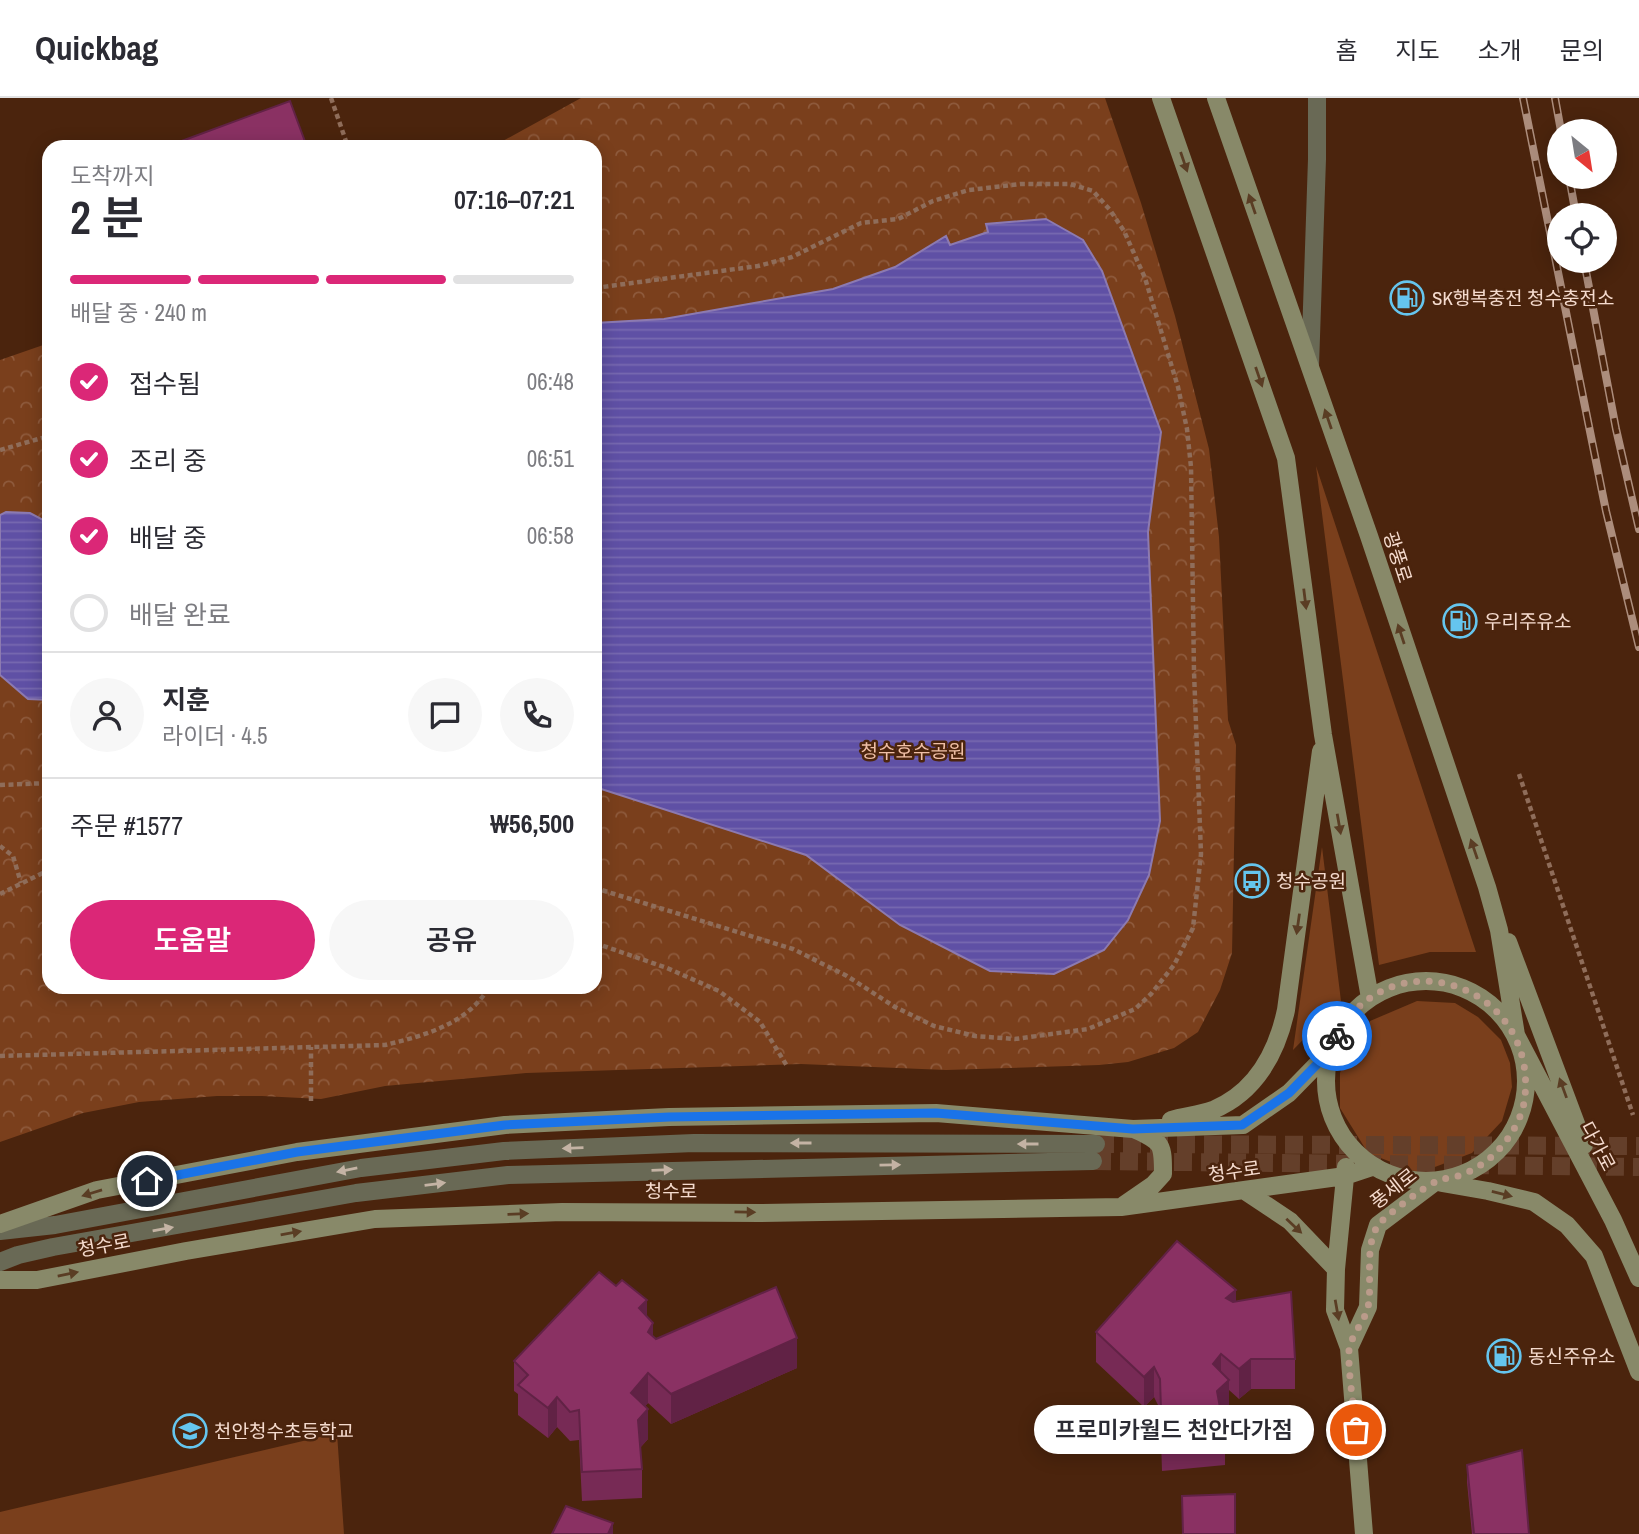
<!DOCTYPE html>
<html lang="ko">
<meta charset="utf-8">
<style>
body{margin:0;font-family:"Archivo Narrow","Noto Sans KR",sans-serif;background:#f7f7f7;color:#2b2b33;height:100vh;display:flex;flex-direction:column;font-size:26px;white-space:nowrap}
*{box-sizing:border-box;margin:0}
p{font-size:23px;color:#7c7c81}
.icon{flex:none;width:38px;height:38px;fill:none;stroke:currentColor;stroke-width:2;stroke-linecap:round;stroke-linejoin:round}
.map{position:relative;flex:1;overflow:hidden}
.drawer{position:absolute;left:42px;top:42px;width:560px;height:854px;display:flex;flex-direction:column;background:#fff;border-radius:21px;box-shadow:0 4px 18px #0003}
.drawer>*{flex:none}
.needle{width:46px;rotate:150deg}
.tools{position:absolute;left:1547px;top:21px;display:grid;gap:14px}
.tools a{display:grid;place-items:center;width:70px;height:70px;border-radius:50%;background:#fff;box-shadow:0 4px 18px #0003;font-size:35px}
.pin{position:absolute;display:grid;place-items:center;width:60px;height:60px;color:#fff;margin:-30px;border:4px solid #fff;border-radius:50%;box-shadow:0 2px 7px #0007}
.courier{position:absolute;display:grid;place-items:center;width:70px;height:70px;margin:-35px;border:5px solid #1a73e8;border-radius:50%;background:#fff;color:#222;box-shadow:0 2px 9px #0007}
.bubble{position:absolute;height:49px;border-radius:24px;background:#fff;box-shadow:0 4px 18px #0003;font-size:23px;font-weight:600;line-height:49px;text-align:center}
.overview em{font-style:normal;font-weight:600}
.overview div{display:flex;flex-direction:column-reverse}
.overview{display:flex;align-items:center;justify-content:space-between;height:119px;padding:0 28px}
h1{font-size:46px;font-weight:600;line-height:52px}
.bar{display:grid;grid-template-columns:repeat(4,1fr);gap:10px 7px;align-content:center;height:84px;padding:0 28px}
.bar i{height:9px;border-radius:5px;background:#e1e1e2}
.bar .active{background:#db2777}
.bar p{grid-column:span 4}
.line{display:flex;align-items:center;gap:18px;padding:0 28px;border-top:2px solid #e1e1e2}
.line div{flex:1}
.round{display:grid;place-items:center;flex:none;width:74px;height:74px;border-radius:37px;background:#f7f7f7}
ol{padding:0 28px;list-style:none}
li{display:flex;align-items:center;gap:21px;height:77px}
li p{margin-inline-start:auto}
li .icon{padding:7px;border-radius:50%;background:#db2777;color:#fff;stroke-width:4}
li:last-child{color:#7c7c81}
li i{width:38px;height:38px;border:4px solid #e1e1e2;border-radius:50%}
.cta{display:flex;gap:14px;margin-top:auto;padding:14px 28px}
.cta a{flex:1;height:80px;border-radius:42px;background:#db2777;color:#fff;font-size:28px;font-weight:600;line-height:80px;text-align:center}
.cta a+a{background:#f7f7f7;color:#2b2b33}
header{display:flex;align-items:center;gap:42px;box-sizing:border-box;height:98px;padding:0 35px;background:#fff;border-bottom:2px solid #e1e1e2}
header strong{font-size:33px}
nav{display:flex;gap:38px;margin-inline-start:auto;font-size:24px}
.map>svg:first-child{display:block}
</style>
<header>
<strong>Quickbag</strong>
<nav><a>홈</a><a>지도</a><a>소개</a><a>문의</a></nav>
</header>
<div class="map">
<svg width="1639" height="1436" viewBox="0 0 1639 1436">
<defs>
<pattern id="park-crowns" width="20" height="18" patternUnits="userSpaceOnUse" patternTransform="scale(1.75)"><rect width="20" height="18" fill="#7a3f1c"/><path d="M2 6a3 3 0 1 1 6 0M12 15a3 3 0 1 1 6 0" fill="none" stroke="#8e5a3c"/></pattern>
<pattern id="water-rules" width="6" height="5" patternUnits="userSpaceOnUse" patternTransform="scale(1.75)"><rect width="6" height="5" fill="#5f50a5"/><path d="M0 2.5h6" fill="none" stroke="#7769b0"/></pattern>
</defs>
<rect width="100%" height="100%" fill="#4b240d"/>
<!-- green -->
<path fill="#7a3f1c" d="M 1316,368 L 1476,854 L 1430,854 L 1379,867 Z
M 1322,749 L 1341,903 L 1293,952 Z
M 1417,903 L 1455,905 L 1478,919 L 1501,942 L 1510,965 L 1512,989 L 1502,1023 L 1472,1055 L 1419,1075 L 1368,1055 L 1340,1010 L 1340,975 L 1349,950 L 1370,923 Z
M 337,1335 L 344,1436 L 0,1436 L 0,1414 Z"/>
<!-- park -->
<path fill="url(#park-crowns)" d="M 581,0 L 1105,0 L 1141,105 L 1175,218 L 1209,351 L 1219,439 L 1228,622 L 1236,647 L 1232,855 L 1220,892 L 1198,934 L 1174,950 L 1128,964 L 1099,967 L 946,972 L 801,966 L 526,975 L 385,988 L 321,1001 L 262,998 L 217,998 L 139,1004 L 83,1015 L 0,1044 L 0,262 L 49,245 L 49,889 L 595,889 L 595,49 L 492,49 Z"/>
<!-- water -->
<path fill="url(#water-rules)" stroke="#8c7ab1" stroke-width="2" d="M 1046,121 L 1083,142 L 1102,173 L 1161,334 L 1148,434 L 1160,723 L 1149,777 L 1128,822 L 1104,852 L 1054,876 L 990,873 L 900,827 L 806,757 L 595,689 L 595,225 L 664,221 L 833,191 L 895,169 L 946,138 L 950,147 L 988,134 L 986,126 Z
M 6,414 L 30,415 L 49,425 L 49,602 L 28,601 L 0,577 L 0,417 Z"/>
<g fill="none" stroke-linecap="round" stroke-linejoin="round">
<!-- street-tunnel -->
<path stroke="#643f2a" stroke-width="18" stroke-dasharray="18 9" stroke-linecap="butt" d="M 1096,1046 L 1639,1048
M 1093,1063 L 1639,1069"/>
<!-- path -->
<path stroke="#8f6d5a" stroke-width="4.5" stroke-dasharray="5 3.5" stroke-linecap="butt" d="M 331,0 L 348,49
M 595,190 L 758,168 L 792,159 L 861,125 L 898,121 L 933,103 L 969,92 L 1020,86 L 1070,86 L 1093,93 L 1110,112 L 1124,133 L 1145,180 L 1178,289 L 1187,331 L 1191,369 L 1194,574 L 1201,756 L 1193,830 L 1174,867 L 1151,896 L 1135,911 L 1088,931 L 1015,941 L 975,938 L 934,928 L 895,909 L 847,878 L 793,851 L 595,790
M 0,352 L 49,338
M 1519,676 L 1633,1017
M 0,687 L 49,685
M 0,748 L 13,758 L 21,785
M 0,796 L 49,772
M 595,845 L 667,870 L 719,893 L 760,924 L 787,968
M 0,958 L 385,947 C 423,938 468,926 489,889
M 311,1003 L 311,949"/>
<!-- lane -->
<path stroke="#696955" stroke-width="18" d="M 1310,268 L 1317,61 L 1317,0"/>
<!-- street -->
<path stroke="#696955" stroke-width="18" d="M 0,1133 L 55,1127 L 361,1070 L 504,1053 L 694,1045 L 1096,1046
M 0,1164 L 18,1157 L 53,1149 L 356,1095 L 508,1077 L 1093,1063"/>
<!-- secondary -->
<path stroke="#888969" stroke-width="18" d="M 1161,0 L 1286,360 L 1323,637 L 1370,900
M 1216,0 L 1369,438 L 1487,789 L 1499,832 L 1516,937 L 1613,1122 L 1639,1180
M 1508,844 L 1584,1047
M1326 983a100 100 0 1 1 200 0a100 100 0 1 1-200 0Z
M 1171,1022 C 1184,1018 1200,1017 1213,1012 C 1256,994 1277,954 1286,912 L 1321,653
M 1346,1069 L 1336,1171 L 1335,1212 L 1349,1250 L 1364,1436
M 1442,1085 L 1488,1093 L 1534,1104 L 1567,1127 L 1594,1158 L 1639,1274
M 1245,1093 L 1290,1123 L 1336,1171
M 1124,1107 L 1153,1087 L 1163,1076 C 1163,1047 1163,1044 1136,1032
M 0,1126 L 97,1092 L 297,1054 L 505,1027 L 669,1019 L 936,1015 L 1133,1031 L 1243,1027 L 1289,995 L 1330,953
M 0,1182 L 37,1182 L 186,1153 L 375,1121 L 562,1114 L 761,1115 L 1121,1109 L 1345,1078 L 1372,1069
M 1349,1250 L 1368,1209 L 1370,1152 L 1378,1127 L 1435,1084"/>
<defs>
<path id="rail" d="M 1523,0 L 1606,413 L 1639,549
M 1555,0 L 1561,33
M 1569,79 L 1576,117
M 1584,163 L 1616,331 L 1639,431"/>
</defs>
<!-- rail casing -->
<use href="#rail" stroke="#ac8d7c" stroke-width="8"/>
<!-- rail -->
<use href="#rail" stroke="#4b240d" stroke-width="5" stroke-dasharray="16" stroke-linecap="butt"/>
</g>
<!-- wall -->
<path fill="#772a55" d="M 1236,1204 L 1295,1261 L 1295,1291 L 1251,1291 L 1239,1301 L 1229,1292 L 1229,1312 L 1222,1319 L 1225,1337 L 1225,1367 L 1162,1373 L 1160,1311 L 1154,1299 L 1144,1309 L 1096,1264 L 1096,1234 Z
M 647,1219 L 653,1238 L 656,1241 L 797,1270 L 671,1326 L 648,1305 L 645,1308 L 648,1341 L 640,1350 L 642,1371 L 642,1400 L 582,1403 L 579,1342 L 570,1343 L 557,1329 L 548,1340 L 518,1317 L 518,1296 L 514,1293 L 514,1263 Z
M 1467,1367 L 1529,1436 L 1472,1436 L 1467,1384 Z"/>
<!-- shaded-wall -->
<path fill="#612245" d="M 1236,1192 L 1236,1222 L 1226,1200 Z
M 647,1202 L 647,1232 L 639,1210 Z
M 653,1225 L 653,1255 L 648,1234 Z
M 797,1240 L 797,1270 L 671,1326 L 671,1296 Z
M 1221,1256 L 1221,1286 L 1213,1266 Z
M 1251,1261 L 1251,1291 L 1239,1301 L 1239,1271 Z
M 1154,1269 L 1154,1299 L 1144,1309 L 1144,1279 Z
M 648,1275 L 648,1305 L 631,1325 L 631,1295 Z
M 1229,1282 L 1229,1312 L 1217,1323 L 1217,1293 Z
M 557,1299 L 557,1329 L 548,1340 L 548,1310 Z
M 648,1311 L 648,1341 L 638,1352 L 638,1322 Z
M 613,1425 L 613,1436 L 608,1436 Z"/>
<!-- building -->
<path fill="#8a3163" stroke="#612245" stroke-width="2" d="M 290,3 L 307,49 L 180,49 L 179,44 Z
M 1177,1143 L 1236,1192 L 1226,1200 L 1233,1204 L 1291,1194 L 1295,1261 L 1251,1261 L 1239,1271 L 1221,1256 L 1213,1266 L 1229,1282 L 1217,1293 L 1225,1337 L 1162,1344 L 1160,1281 L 1154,1269 L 1144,1279 L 1096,1234 Z
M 599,1174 L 616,1188 L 622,1182 L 647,1202 L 639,1210 L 653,1225 L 648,1234 L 656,1241 L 776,1189 L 797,1240 L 671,1296 L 648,1275 L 631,1295 L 648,1311 L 638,1322 L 642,1371 L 582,1374 L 579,1312 L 570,1314 L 557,1299 L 548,1310 L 518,1287 L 528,1277 L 514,1263 Z
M 1522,1352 L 1529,1436 L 1474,1436 L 1467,1367 Z
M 1235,1396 L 1235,1436 L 1183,1436 L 1182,1398 Z
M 566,1408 L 613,1425 L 608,1436 L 552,1436 Z"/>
<!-- one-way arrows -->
<defs><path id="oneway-solid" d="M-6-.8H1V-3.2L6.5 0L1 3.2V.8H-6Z" transform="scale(1.75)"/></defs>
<g fill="#5a3d24">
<use href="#oneway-solid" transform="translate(1184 64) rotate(71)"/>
<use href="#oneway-solid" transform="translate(1252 106) rotate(-109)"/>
<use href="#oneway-solid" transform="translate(1259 279) rotate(71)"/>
<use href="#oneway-solid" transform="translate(1328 321) rotate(-109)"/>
<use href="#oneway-solid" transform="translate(1305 501) rotate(83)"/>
<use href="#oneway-solid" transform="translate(1401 536) rotate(-108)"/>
<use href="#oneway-solid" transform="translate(1339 726) rotate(80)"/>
<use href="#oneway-solid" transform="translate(1474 751) rotate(-109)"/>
<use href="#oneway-solid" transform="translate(1298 826) rotate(98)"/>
<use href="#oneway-solid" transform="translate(1563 990) rotate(-110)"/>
<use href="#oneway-solid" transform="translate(92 1095) rotate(163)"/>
<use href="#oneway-solid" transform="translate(1502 1096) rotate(14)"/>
<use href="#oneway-solid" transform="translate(745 1114) rotate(1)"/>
<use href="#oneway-solid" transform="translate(518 1116) rotate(-2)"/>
<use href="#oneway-solid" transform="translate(1294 1128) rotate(43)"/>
<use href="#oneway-solid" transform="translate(291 1135) rotate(-10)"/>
<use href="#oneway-solid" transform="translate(68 1176) rotate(-11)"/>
<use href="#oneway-solid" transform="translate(1337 1212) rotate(80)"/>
</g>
<g fill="#c4b3a4">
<use href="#oneway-solid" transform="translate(801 1045) rotate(-180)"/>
<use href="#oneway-solid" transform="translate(1028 1046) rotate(-180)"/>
<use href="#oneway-solid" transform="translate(573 1050) rotate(178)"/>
<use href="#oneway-solid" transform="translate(890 1067) rotate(-1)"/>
<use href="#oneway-solid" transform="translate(347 1072) rotate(169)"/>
<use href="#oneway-solid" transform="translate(662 1072) rotate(-2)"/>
<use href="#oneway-solid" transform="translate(435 1086) rotate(-7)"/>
<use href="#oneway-solid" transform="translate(163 1131) rotate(-10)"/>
</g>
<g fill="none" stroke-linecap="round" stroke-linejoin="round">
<!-- done -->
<path stroke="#ba9b8a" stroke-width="7" stroke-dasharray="0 12.6" d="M 1337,938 C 1390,838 1536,885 1525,998 C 1522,1030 1495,1063 1466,1075 C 1456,1080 1445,1079 1435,1084 C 1424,1089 1388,1116 1380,1125 C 1363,1144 1373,1186 1368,1209 C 1365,1223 1351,1237 1349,1252 C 1348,1277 1354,1307 1356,1332"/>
<!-- route -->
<path stroke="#1a73e8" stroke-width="9" d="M 147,1083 L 297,1054 L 505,1027 L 669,1019 L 936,1015 L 1133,1031 L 1242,1027 L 1289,995 L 1330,953 L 1337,938"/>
</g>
<!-- icons -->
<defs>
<symbol id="fuel-ring" viewBox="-11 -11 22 22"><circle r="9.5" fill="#4b240d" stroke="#65c5ee" stroke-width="1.5"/><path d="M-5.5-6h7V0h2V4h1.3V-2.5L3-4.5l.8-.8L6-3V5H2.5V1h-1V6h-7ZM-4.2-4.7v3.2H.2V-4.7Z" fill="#65c5ee"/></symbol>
<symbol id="bus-ring" viewBox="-11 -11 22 22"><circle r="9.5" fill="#4b240d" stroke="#65c5ee" stroke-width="1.5"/><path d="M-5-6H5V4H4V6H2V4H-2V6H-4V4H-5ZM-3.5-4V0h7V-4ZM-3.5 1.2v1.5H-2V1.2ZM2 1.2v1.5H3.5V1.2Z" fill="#65c5ee"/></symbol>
<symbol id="school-ring" viewBox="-11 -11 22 22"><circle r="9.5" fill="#4b240d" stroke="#65c5ee" stroke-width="1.5"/><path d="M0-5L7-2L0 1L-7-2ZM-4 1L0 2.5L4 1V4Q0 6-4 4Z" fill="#65c5ee"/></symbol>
</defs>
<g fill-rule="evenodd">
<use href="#fuel-ring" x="1388" y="181" width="38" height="38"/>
<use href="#fuel-ring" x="1441" y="504" width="38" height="38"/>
<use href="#bus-ring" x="1233" y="764" width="38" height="38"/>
<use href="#fuel-ring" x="1485" y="1239" width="38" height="38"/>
<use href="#school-ring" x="171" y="1314" width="38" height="38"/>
</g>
<g text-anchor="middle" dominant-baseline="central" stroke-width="5" stroke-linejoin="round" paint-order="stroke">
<!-- poi labels -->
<g font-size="19" fill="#f5dbce" stroke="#4b240d" text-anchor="start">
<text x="1432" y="200">SK행복충전 청수충전소</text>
<text x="1484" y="523">우리주유소</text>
<text x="1276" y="783">청수공원</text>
<text x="1528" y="1258">동신주유소</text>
<text x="214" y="1333">천안청수초등학교</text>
</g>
<!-- street labels -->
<g font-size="19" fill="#f5dbce" stroke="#4b240d">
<text transform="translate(1398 459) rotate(72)">광풍로</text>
<text transform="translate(1598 1048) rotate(62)">다가로</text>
<text transform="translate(1234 1073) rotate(-8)">청수로</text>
<text transform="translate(1393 1090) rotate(-38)">풍세로</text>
<text x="671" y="1093">청수로</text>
<text transform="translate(104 1147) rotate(-11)">청수로</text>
</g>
<!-- park labels -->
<g font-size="19" fill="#efbfa6" stroke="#4b240d">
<text x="913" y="653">청수호수공원</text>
</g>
</g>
</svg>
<div class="tools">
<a><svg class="needle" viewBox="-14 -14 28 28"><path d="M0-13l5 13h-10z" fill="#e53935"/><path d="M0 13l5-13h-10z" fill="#7c7c81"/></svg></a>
<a><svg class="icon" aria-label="locate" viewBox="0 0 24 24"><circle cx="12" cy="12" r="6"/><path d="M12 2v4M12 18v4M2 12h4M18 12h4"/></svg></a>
</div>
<div class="pin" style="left:1356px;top:1332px;background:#ea580c"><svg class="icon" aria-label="bag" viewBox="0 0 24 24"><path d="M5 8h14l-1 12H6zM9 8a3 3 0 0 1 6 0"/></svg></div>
<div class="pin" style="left:147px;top:1083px;background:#1f2937"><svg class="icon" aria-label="home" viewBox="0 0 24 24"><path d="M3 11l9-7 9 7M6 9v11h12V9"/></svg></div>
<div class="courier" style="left:1337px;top:938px"><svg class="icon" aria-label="bike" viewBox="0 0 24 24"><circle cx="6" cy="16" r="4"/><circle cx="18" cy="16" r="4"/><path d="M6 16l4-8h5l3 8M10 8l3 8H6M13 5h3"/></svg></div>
<div class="bubble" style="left:1034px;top:1307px;width:280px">프로미카월드 천안다가점</div>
<section class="drawer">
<div class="overview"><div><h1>2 분</h1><p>도착까지</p></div><em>07:16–07:21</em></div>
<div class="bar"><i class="active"></i><i class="active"></i><i class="active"></i><i></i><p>배달 중 · 240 m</p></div>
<ol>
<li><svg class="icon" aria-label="check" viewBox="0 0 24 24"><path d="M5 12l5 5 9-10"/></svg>접수됨<p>06:48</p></li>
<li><svg class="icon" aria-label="check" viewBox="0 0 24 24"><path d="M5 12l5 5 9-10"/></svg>조리 중<p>06:51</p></li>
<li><svg class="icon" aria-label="check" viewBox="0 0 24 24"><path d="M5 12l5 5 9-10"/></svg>배달 중<p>06:58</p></li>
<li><i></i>배달 완료</li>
</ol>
<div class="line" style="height:126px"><a class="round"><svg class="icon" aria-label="person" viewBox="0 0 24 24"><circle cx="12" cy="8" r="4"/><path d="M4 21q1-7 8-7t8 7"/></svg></a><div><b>지훈</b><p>라이더 · 4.5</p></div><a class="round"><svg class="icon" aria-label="chat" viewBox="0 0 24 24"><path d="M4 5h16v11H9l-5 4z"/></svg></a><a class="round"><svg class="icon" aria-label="phone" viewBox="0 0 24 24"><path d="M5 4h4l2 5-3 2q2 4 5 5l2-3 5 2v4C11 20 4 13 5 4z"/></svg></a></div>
<div class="line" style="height:91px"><div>주문 #1577</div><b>₩56,500</b></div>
<div class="cta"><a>도움말</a><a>공유</a></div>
</section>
</div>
